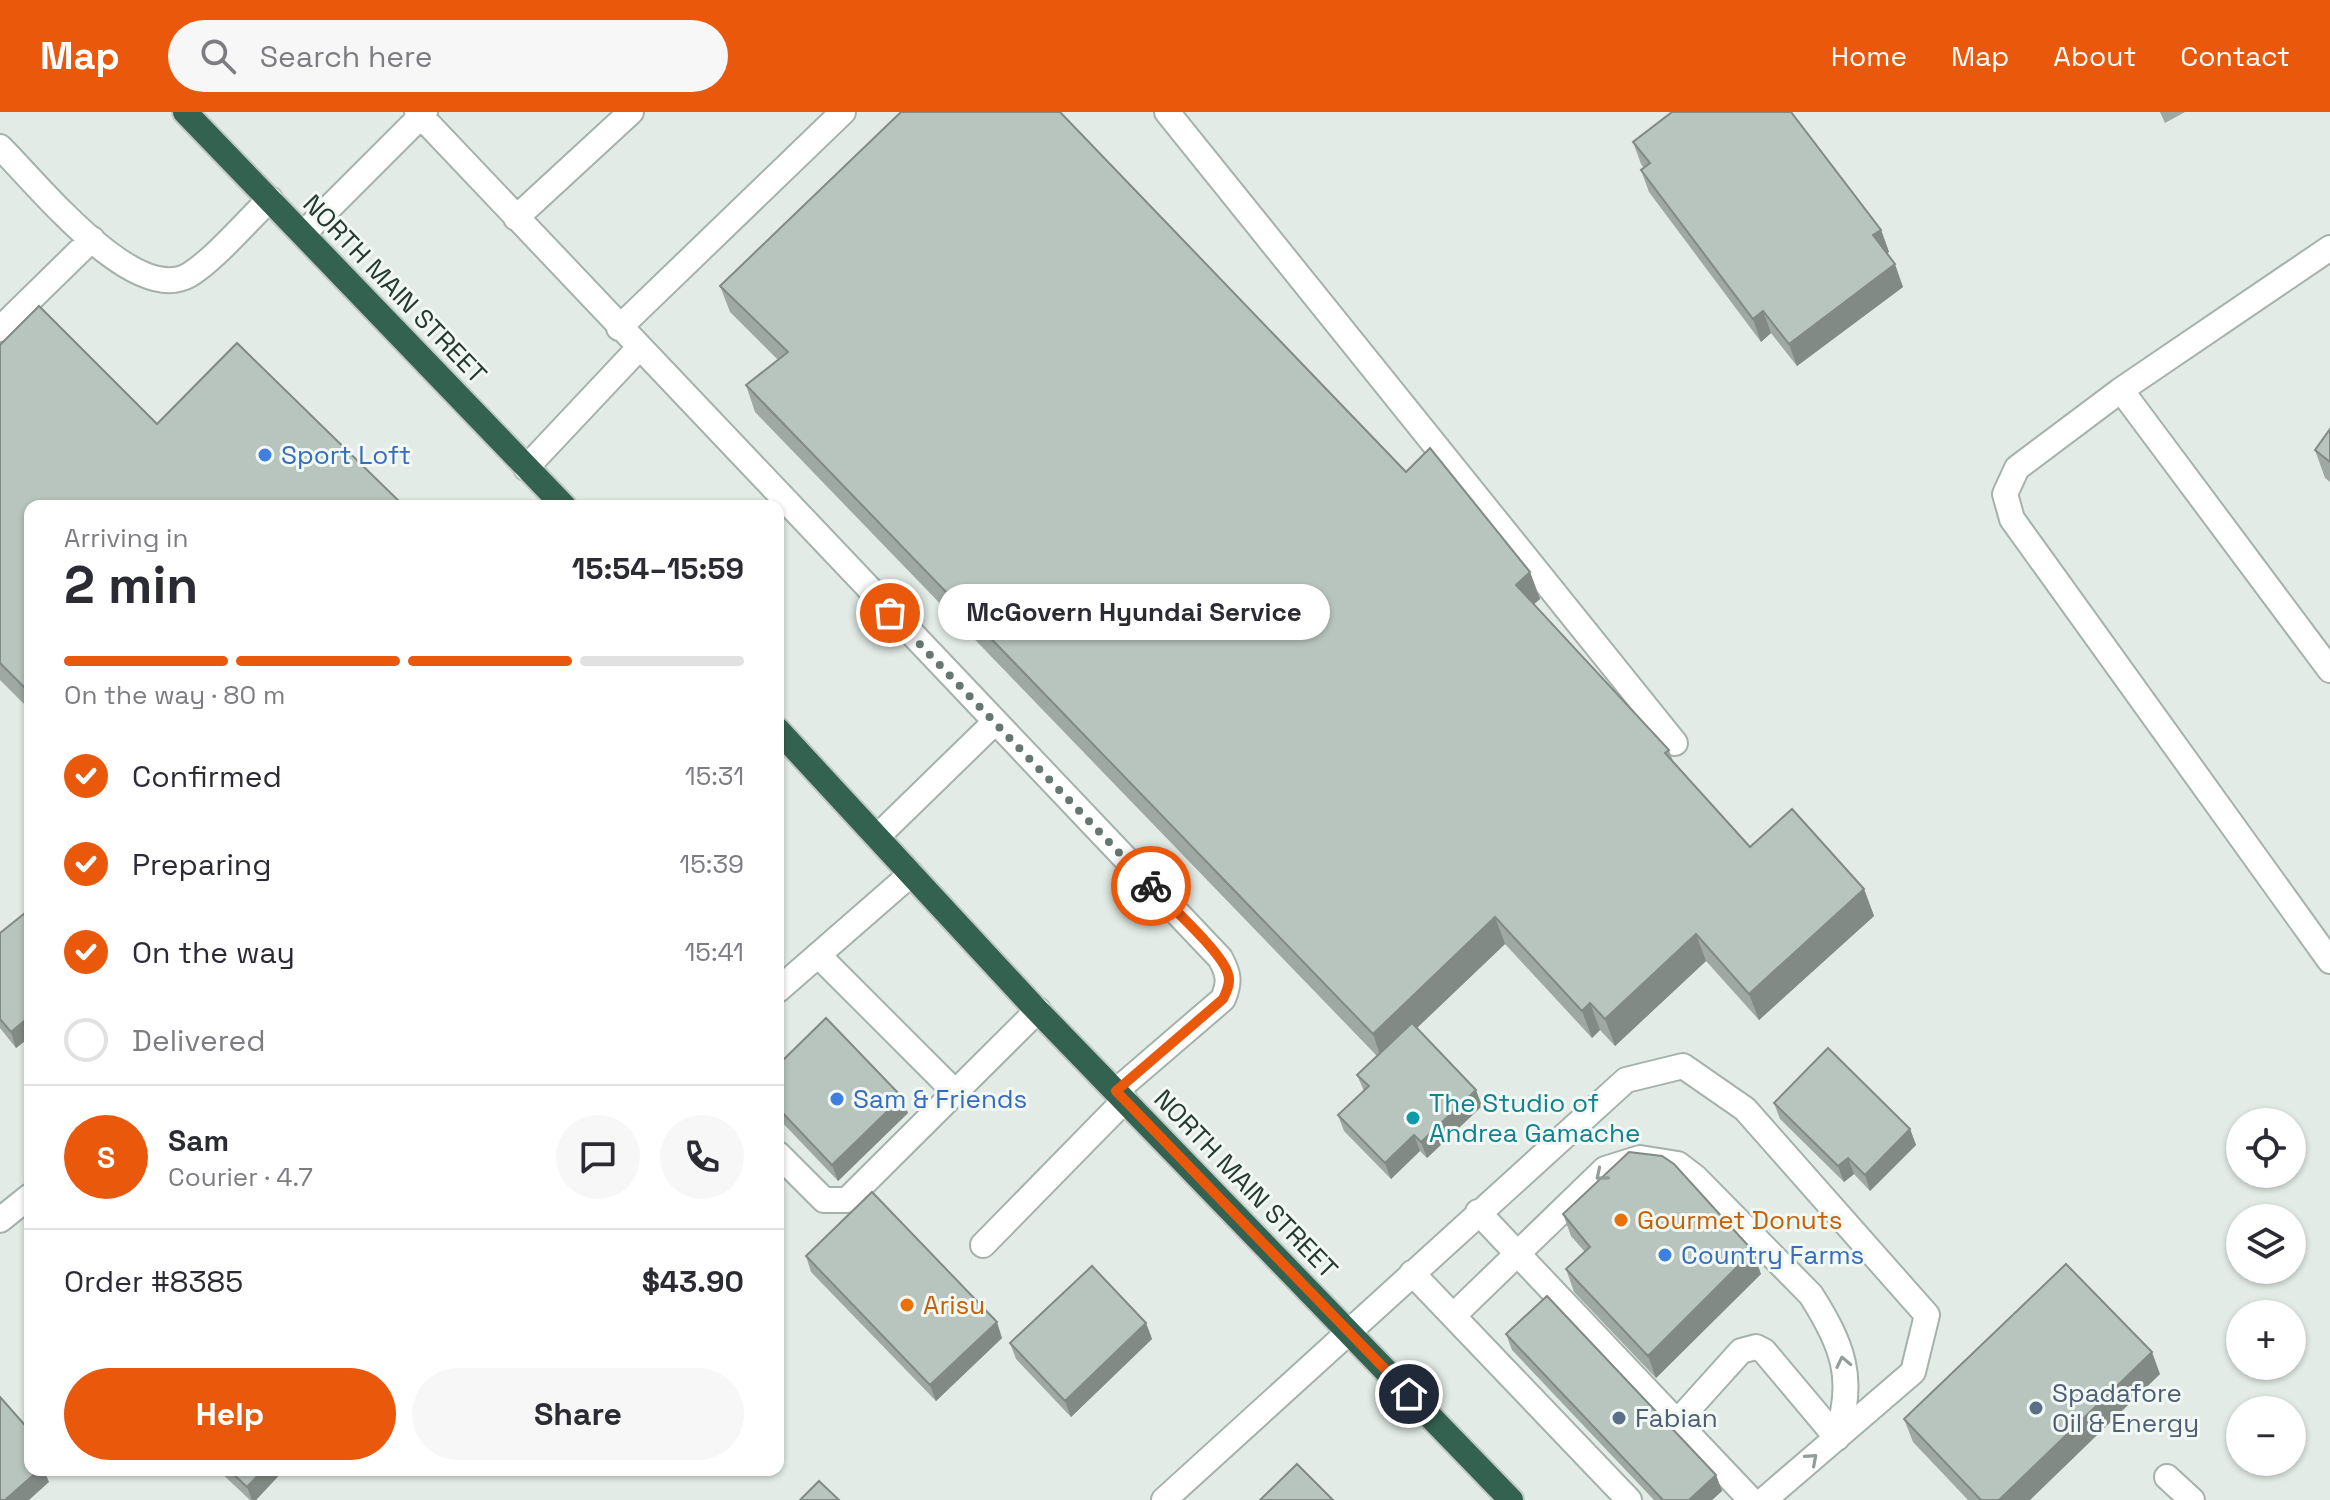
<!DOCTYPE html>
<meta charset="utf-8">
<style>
body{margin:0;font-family:"Space Grotesk",sans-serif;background:#f7f7f7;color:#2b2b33;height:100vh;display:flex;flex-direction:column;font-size:30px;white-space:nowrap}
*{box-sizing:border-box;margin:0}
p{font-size:26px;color:#7c7c81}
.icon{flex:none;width:44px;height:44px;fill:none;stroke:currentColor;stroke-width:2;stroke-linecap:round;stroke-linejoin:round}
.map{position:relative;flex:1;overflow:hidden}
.side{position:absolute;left:24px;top:388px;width:760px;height:976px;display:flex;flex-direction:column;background:#fff;border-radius:16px;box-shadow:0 2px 6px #0004}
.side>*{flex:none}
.controls{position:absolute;left:2226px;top:996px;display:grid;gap:16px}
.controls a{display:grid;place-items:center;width:80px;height:80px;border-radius:50%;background:#fff;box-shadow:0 2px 6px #0004;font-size:40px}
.pin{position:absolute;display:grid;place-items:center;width:68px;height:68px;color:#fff;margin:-34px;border:4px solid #fff;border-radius:50%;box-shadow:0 2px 8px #0007}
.courier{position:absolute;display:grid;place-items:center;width:80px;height:80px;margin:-40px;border:6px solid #ea580c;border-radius:50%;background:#fff;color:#222;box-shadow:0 2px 10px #0007}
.bubble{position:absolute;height:56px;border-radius:28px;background:#fff;box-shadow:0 2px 6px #0004;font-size:26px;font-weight:700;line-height:56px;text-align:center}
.summary em{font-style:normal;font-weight:700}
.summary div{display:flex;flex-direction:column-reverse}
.summary{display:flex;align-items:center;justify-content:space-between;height:136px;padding:0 40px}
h1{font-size:52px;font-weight:700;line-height:60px}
.bar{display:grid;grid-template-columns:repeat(4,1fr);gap:12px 8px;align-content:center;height:96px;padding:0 40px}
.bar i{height:10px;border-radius:6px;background:#e1e1e2}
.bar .active{background:#ea580c}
.bar p{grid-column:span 4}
.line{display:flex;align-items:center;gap:20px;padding:0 40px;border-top:2px solid #e1e1e2}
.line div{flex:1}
.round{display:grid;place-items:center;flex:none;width:84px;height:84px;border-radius:42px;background:#f7f7f7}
ol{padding:0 40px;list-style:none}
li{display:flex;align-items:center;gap:24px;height:88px}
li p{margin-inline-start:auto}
li .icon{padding:8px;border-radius:50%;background:#ea580c;color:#fff;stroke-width:4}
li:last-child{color:#7c7c81}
li i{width:44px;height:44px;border:4px solid #e1e1e2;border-radius:50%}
.cta{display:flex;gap:16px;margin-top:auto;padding:16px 40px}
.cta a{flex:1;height:92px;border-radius:48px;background:#ea580c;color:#fff;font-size:32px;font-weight:700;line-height:92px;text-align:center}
.cta a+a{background:#f7f7f7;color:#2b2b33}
header{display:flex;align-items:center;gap:48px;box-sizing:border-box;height:112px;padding:0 40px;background:#ea580c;color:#fff}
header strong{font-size:38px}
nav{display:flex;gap:44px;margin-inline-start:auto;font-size:28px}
.search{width:560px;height:72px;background:#f7f7f7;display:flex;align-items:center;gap:20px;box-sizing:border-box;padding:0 28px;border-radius:44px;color:#7c7c81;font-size:30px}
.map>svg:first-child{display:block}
</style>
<header>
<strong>Map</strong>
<div class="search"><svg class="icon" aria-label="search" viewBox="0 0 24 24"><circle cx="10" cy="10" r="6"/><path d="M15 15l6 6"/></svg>Search here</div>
<nav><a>Home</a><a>Map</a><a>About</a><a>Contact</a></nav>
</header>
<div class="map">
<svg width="2330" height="1388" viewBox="0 0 2330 1388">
<rect width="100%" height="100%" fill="#e2ebe6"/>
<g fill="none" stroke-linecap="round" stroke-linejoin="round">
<defs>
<path id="minor" d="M 417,0 L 1220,846 C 1229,862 1230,870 1223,887 L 1116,979
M 1167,0 L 1675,631
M 0,35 C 36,70 134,195 189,163 C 213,149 248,108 270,87
M 516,106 L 631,0
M 303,122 L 425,0
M 2330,136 L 2121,278 L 2330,558
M 619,216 L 843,0
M 0,217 L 92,127
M 2121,278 L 2017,356 L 2005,382 L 2012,407 L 2330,849
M 526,356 L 638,237
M 877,725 L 995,610
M 818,843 L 956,981
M 778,878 L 911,762
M 778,1042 L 824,1088 L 847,1088 L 1038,898
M 1478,1100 L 1751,1388
M 0,1108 L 30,1084
M 983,1133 L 1125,988
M 1412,1161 L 1629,1388
M 1453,1204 L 1605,1057 L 1640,1046 L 1678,1052 L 1695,1065 L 1811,1183 C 1842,1232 1856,1266 1837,1323
M 1677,1310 L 1741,1239 L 1756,1235 L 1764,1239 L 1837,1326
M 2167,1365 L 2192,1388
M 1164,1388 L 1626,968 L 1683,954 L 1745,997 L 1927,1203 L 1913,1260 L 1764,1388"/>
<path id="highway" d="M 185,0 L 564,394
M 778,618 L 1032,893 L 1511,1388"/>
</defs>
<!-- minor casing -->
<use href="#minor" stroke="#a5b2ac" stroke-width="28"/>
<!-- highway casing -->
<use href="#highway" stroke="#c2c8c5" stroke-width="28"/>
<!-- minor -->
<use href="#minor" stroke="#fff" stroke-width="24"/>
<!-- highway -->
<use href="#highway" stroke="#346251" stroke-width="24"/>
</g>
<!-- wall -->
<path fill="#9ea9a3" d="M 2160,0 L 2185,0 L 2165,11 Z
M 1633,30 L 1881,118 L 1889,140 L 1887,141 L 1903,175 L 1797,254 L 1771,221 L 1761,230 L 1649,80 L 1641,58 L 1644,56 L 1641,52 Z
M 720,174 L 1406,360 L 1530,460 L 1540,487 L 1534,492 L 1669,638 L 1673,649 L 1750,735 L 1864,777 L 1874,804 L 1759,908 L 1706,849 L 1615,934 L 1600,918 L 1592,926 L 1505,832 L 1417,916 L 1482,994 L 1427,1046 L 1420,1039 L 1391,1067 L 1344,1019 L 1338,1003 L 1364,979 L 1357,963 L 1377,944 L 755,300 L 746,273 L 778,248 L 730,200 Z
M 0,233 L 157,312 L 404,394 L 30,394 L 30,598 L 0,568 Z
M 2330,317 L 2330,370 L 2325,366 L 2315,338 Z
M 30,797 L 30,925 L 16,936 L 0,916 L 0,821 Z
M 778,953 L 908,1001 L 838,1069 L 778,1006 Z
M 1774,991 L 1910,1017 L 1916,1033 L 1870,1079 L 1854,1062 L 1844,1070 L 1780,1007 Z
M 1563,1102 L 1761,1162 L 1656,1266 L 1574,1180 L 1566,1157 L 1585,1140 L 1571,1124 Z
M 806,1144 L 1002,1226 L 936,1289 L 811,1160 Z
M 1146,1211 L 1152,1227 L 1071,1305 L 1016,1247 L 1010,1231 Z
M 1506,1222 L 1716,1363 L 1722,1379 L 1712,1388 L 1654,1388 L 1512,1238 Z
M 2160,1262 L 2030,1388 L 1968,1388 L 1913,1330 L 1904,1307 Z
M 218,1358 L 284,1358 L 256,1388 L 250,1388 Z"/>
<!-- shaded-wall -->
<path fill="#818a85" d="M 1881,118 L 1889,140 L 1881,145 L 1873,123 Z
M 1895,152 L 1903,175 L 1797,254 L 1789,232 Z
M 1763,199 L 1771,221 L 1761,230 L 1753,207 Z
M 1530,460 L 1540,487 L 1526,499 L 1516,473 Z
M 1864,777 L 1874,804 L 1759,908 L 1749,882 Z
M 1495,805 L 1505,832 L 1382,949 L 1373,922 Z
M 1696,822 L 1706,849 L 1615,934 L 1605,907 Z
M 1590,891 L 1600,918 L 1592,926 L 1582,899 Z
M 30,904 L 30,925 L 16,936 L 11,920 Z
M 1476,978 L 1482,994 L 1427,1046 L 1421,1030 Z
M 902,985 L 908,1001 L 838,1069 L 832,1053 Z
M 1910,1017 L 1916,1033 L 1870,1079 L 1865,1063 Z
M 1414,1023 L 1420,1039 L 1391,1067 L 1385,1051 Z
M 1848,1046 L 1854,1062 L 1844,1070 L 1838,1054 Z
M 1753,1139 L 1761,1162 L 1656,1266 L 1648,1244 Z
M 997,1210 L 1002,1226 L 936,1289 L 930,1273 Z
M 1146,1211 L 1152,1227 L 1071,1305 L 1065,1289 Z
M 2152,1240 L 2160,1262 L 2030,1388 L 1999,1388 Z
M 39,1358 L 44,1358 L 49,1370 L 29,1388 L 5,1388 Z
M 263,1358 L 284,1358 L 256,1388 L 252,1388 L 247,1375 Z
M 1716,1363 L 1722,1379 L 1712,1388 L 1689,1388 Z"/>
<!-- building -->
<path fill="#b8c5be" stroke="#818a85" stroke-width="2" d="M 901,0 L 1060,0 L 1406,360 L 1430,336 L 1530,460 L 1516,473 L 1669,638 L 1665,641 L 1750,735 L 1792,697 L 1864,777 L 1749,882 L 1696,822 L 1605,907 L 1590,891 L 1582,899 L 1495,805 L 1373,922 L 746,273 L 788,240 L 720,174 Z
M 1672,0 L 1791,0 L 1881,118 L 1873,123 L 1895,152 L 1789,232 L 1763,199 L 1753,207 L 1641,58 L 1650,51 L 1633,30 Z
M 39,194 L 157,312 L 237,231 L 404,394 L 30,394 L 30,581 L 0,551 L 0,233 Z
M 2330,317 L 2330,350 L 2315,338 Z
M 30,797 L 30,904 L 11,920 L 0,907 L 0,821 Z
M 826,906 L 902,985 L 832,1053 L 778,996 L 778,953 Z
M 1412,911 L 1476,978 L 1421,1030 L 1414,1023 L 1385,1051 L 1338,1003 L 1369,974 L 1357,963 Z
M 1828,936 L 1910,1017 L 1865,1063 L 1848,1046 L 1838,1054 L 1774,991 Z
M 1629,1040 L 1662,1044 L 1674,1052 L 1753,1139 L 1648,1244 L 1566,1157 L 1590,1135 L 1563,1102 Z
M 872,1080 L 997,1210 L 930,1273 L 806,1144 Z
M 2066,1152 L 2152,1240 L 1999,1388 L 1981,1388 L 1904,1307 Z
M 1092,1154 L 1146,1211 L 1065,1289 L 1010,1231 Z
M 1547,1184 L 1716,1363 L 1689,1388 L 1663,1388 L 1506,1222 Z
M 0,1285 L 30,1319 L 30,1358 L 39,1358 L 5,1388 L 0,1388 Z
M 1297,1352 L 1333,1388 L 1260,1388 Z
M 229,1358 L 263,1358 L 247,1375 Z
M 819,1369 L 839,1388 L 800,1388 Z"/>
<!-- one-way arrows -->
<defs><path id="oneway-chevron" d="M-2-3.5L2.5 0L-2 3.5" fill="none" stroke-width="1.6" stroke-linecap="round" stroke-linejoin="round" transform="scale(2)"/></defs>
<g stroke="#929c98">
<use href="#oneway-chevron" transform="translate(1601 1063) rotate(140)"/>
<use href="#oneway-chevron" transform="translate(1843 1250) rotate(-102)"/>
<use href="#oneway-chevron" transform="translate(1812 1347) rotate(-41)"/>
</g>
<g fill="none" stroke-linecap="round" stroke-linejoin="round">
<!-- done -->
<path stroke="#667770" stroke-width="8" stroke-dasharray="0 14.4" d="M 890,501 L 1151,774"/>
<!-- route -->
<path stroke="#ea580c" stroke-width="10" d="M 1151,774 C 1168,792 1223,841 1228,862 C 1231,870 1227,879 1223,887 L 1116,979 L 1409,1282"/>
</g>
<!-- markers -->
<g fill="#3f7fe0" stroke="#f2f8f4" stroke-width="3">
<circle cx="265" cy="343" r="8"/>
<circle cx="837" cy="987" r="8"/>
<circle cx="1665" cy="1143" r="8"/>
</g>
<circle fill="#0f9aa8" stroke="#f2f8f4" stroke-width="3" cx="1413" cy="1006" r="8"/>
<g fill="#e8710a" stroke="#f2f8f4" stroke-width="3">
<circle cx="1621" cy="1108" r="8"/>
<circle cx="907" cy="1193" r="8"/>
</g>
<g fill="#5c6f8a" stroke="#f2f8f4" stroke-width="3">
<circle cx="2036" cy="1296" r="8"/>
<circle cx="1619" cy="1306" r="8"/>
</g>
<g text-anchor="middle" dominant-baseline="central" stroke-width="6" stroke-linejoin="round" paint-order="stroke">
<!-- street labels -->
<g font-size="26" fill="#243930" stroke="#f2f8f4">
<text transform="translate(395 177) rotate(46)">NORTH MAIN STREET</text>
<text transform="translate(1246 1072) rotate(46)">NORTH MAIN STREET</text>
</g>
<!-- shop labels -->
<g font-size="26" fill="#366cbe" stroke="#f2f8f4" text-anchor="start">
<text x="281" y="343">Sport Loft</text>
<text x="853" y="987">Sam &amp; Friends</text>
<text x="1681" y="1143">Country Farms</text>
</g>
<!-- culture labels -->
<g font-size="26" fill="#0d838f" stroke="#f2f8f4" text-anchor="start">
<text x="1429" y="991">The Studio of<tspan x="1429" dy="30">Andrea Gamache</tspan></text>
</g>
<!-- food labels -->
<g font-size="26" fill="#c56008" stroke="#f2f8f4" text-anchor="start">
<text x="1637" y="1108">Gourmet Donuts</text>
<text x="923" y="1193">Arisu</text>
</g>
<!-- service labels -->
<g font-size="26" fill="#4e5e75" stroke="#f2f8f4" text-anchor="start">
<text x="2052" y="1281">Spadafore<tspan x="2052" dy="30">Oil &amp; Energy</tspan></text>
<text x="1635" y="1306">Fabian</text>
</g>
</g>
</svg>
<div class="controls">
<a><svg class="icon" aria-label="locate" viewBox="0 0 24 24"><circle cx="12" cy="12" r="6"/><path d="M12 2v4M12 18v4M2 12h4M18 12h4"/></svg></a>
<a><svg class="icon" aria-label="layers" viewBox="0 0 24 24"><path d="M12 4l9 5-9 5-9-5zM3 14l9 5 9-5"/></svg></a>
<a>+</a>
<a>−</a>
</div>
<div class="pin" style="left:890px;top:501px;background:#ea580c"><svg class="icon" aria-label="bag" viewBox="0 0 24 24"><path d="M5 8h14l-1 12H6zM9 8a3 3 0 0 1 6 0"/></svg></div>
<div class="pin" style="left:1409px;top:1282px;background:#1f2937"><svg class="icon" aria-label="home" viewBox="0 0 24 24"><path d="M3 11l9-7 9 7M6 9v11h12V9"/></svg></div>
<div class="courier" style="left:1151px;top:774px"><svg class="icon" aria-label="bike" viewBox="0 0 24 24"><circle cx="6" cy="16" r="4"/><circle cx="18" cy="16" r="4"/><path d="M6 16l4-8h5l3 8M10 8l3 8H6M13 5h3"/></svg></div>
<div class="bubble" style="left:938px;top:472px;width:392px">McGovern Hyundai Service</div>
<section class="side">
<div class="summary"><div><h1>2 min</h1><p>Arriving in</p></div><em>15:54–15:59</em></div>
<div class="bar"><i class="active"></i><i class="active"></i><i class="active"></i><i></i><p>On the way · 80 m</p></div>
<ol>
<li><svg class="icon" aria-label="check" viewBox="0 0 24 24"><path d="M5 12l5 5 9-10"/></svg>Confirmed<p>15:31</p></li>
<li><svg class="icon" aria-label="check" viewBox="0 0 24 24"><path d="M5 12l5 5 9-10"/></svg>Preparing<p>15:39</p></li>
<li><svg class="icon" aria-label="check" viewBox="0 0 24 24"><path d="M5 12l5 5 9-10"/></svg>On the way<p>15:41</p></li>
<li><i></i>Delivered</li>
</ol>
<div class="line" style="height:144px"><b class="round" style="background:#ea580c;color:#fff">S</b><div><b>Sam</b><p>Courier · 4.7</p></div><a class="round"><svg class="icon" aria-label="chat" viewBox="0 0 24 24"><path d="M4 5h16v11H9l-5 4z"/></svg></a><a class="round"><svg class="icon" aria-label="phone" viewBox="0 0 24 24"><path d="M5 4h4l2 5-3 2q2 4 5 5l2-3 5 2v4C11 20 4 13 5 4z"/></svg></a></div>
<div class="line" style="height:104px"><div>Order #8385</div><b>$43.90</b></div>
<div class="cta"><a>Help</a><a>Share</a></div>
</section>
</div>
